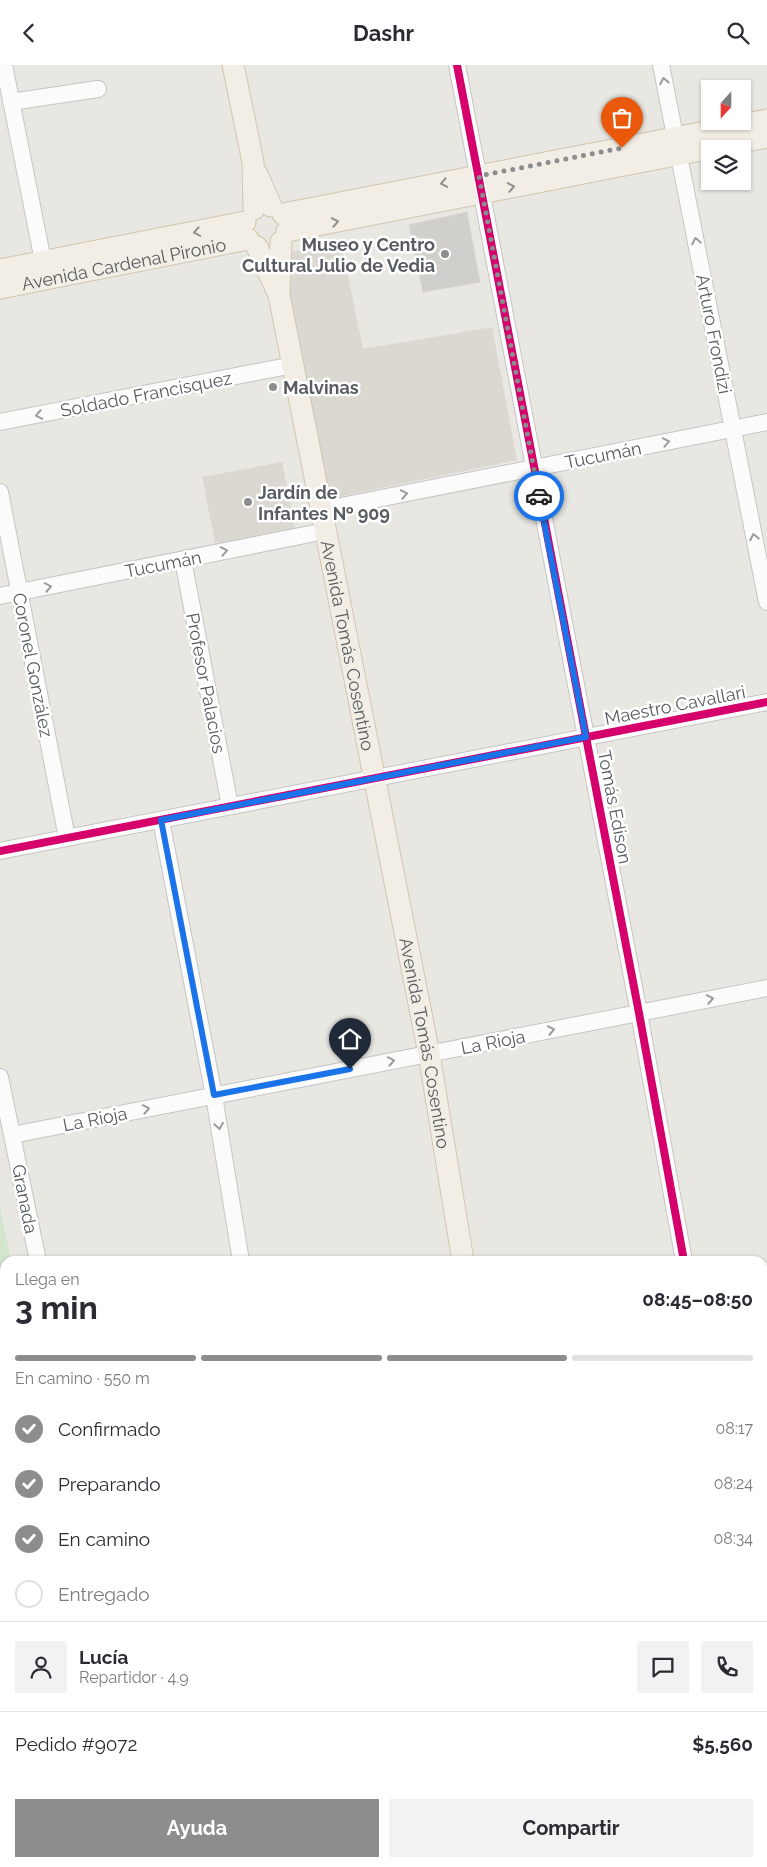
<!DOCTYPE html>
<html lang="es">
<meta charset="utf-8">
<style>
body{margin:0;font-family:Raleway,sans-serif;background:#f2f2f3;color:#2b2b33;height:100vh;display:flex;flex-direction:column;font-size:19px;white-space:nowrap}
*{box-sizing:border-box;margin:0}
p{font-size:16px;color:#7c7c81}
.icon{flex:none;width:28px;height:28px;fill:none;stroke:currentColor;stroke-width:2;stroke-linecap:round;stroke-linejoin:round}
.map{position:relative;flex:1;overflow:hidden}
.sheet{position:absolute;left:0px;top:1191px;width:768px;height:611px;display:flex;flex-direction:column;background:#fff;border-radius:15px 15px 0 0;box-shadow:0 1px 4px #0004}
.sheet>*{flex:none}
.needle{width:32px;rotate:201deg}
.buttons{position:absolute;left:701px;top:15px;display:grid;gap:10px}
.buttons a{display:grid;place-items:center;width:50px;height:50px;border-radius:0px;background:#fff;box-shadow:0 1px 4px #0004;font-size:25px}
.pin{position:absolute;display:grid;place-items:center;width:42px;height:42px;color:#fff;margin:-51px -21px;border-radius:50% 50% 50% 0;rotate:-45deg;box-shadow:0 0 5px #0007}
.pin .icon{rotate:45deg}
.courier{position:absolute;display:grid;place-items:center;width:50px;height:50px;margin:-25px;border:4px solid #1a73e8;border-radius:50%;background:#fff;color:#222;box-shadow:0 1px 6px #0007}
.overview em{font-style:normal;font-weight:700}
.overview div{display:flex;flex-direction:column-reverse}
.overview{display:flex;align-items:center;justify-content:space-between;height:85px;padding:0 15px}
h1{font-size:32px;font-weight:700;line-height:38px}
.bar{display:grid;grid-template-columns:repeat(4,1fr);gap:8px 5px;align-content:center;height:60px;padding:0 15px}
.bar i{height:6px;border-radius:4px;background:#e1e1e2}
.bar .current{background:#8b8d8e}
.bar p{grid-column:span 4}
.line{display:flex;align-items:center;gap:12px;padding:0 15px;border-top:1px solid #e1e1e2}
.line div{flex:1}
.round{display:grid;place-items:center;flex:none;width:52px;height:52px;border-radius:0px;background:#f2f2f3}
ol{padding:0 15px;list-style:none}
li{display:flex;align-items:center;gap:15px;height:55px}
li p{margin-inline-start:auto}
li .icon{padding:5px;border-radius:50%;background:#8b8d8e;color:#fff;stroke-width:4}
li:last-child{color:#7c7c81}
li i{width:28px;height:28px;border:2px solid #e1e1e2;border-radius:50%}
.action{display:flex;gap:10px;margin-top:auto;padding:10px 15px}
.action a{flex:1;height:58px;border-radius:0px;background:#8b8d8e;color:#fff;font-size:20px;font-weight:700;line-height:58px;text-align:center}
.action a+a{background:#f2f2f3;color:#2b2b33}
header{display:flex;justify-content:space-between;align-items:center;height:65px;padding:0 15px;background:#fff;font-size:22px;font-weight:700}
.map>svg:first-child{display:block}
</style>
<header><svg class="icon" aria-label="back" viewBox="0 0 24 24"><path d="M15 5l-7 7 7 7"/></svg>Dashr<svg class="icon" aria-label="search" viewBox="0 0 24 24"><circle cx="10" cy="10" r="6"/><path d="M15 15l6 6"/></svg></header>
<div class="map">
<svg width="767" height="1802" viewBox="0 0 767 1802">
<rect width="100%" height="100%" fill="#e9e7e2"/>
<!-- education -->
<path fill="#dbd7d1" d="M 341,177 L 363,284 L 492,262 L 517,395 L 328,434 L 280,189 Z
M 282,397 L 295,463 L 215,478 L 202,412 Z"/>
<!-- green -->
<path fill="#d1e6cc" d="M 0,1142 L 11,1196 L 5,1196 L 5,1342 L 0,1343 Z
M 5,1410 L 5,1798 L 553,1798 L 554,1802 L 0,1802 L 0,1411 Z"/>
<!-- water -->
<path fill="#b3dff6" d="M 0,1617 L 5,1618 L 5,1798 L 265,1799 L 257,1802 L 0,1802 Z"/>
<!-- building -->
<path fill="#d0cfcc" stroke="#d8d5d1" d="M 467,147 L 480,217 L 423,227 L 409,160 Z"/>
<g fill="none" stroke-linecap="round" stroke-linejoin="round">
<defs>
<path id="minor" d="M 4,0 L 45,206
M 457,0 L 639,948 L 684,1196
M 661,0 L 767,537
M 11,37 L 98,24
M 0,357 L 293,300
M 0,427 L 67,773
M 321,445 L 767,357
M 183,495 L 230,741
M 0,531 L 325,466
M 161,755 L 214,1031 L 241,1196
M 0,786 L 767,637
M 0,1012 L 38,1196
M 12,1070 L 767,923
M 762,1216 L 767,1215
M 0,1476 L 5,1477
M 762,1532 L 767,1531
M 762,1591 L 767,1614
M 310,1798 L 311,1802"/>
<g id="major">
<path d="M 233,0 L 253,97 L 254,144"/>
<path d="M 257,109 L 271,141"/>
<path d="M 283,149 L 767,55"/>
<path d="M 287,166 L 767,72"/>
<path id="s1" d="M 257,182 L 279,230 L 429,989 L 463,1196"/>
<path d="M 0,205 L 245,157"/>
<path id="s2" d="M 0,223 L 248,174"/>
<path d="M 279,227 L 281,177"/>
<path d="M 0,1366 L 5,1365"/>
<path d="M 588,1798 L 589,1802"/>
</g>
</defs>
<!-- minor casing -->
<use href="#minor" stroke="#c5c5c5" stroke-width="18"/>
<!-- major casing -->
<use href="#major" stroke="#d2c5af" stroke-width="23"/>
<!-- path -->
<path stroke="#c4cac6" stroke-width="2.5" stroke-dasharray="5 2.5" stroke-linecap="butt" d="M 0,1416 L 5,1415
M 0,1597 L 5,1593
M 279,1798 L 285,1802
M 528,1798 L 529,1802"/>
<!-- minor -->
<use href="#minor" stroke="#fcfbfb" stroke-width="16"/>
<!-- major -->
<use href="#major" stroke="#f2eee5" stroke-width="21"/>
<defs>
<path id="cycleway" d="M 457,0 L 639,948 L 684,1196
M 0,786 L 767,637"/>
</defs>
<!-- cycleway casing -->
<use href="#cycleway" stroke="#fff" stroke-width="11"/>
<!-- cycleway -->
<use href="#cycleway" stroke="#d6006c" stroke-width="8"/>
</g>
<!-- one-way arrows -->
<defs><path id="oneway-chevron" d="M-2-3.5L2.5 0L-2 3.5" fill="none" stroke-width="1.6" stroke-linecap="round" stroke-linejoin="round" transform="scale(1.25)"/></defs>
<g stroke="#9a9c9f">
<use href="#oneway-chevron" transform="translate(664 16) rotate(-101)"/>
<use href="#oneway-chevron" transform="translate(696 176) rotate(-101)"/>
<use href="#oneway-chevron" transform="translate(39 350) rotate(169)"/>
<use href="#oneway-chevron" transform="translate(666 377) rotate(-11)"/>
<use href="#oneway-chevron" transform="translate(404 429) rotate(-11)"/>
<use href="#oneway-chevron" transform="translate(754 472) rotate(-101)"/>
<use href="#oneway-chevron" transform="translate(224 486) rotate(-11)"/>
<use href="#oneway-chevron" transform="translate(48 522) rotate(-11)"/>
<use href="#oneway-chevron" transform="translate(710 934) rotate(-11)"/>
<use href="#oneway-chevron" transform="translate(551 965) rotate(-11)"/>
<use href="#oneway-chevron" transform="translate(391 996) rotate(-11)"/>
<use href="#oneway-chevron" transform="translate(146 1044) rotate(-11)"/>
<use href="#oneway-chevron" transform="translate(219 1061) rotate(81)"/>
</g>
<g stroke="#8e908f">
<use href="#oneway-chevron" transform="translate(444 118) rotate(169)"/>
<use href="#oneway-chevron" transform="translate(511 122) rotate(-11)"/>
<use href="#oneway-chevron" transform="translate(335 157) rotate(-11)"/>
<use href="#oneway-chevron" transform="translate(197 167) rotate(169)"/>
</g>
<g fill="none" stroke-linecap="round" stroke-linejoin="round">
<!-- done -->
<path stroke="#8b8d8e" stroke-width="5" stroke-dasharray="0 9" d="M 539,431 L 479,111 L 622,83"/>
<!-- route -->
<path stroke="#1a73e8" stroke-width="6" d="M 350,1004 L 214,1030 L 161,755 L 586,672 L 539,431"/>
</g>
<!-- markers -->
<g fill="#8b8d8e" stroke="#fff" stroke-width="2">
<circle cx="445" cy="189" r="5"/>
<circle cx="273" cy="322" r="5"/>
<circle cx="248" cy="437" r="5"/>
</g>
<g text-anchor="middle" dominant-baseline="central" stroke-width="5" stroke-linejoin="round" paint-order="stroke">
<!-- poi labels -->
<g font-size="18" font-weight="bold" fill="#585d61" stroke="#fff" text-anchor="start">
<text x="435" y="179" text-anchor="end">Museo y Centro<tspan x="435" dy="21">Cultural Julio de Vedia</tspan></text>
<text x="283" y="322">Malvinas</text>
<text x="258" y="427">Jardín de<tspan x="258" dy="21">Infantes № 909</tspan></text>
</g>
<!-- street labels -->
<g font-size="18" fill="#585d61" stroke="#fff">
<text stroke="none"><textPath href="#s2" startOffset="126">Avenida Cardenal Pironio</textPath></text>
<text transform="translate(714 269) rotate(79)">Arturo Frondizi</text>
<text transform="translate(146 329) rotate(-11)">Soldado Francisquez</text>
<text transform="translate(603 390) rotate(-11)">Tucumán</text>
<text transform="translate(163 499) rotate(-11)">Tucumán</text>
<text stroke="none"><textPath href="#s1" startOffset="410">Avenida Tomás Cosentino</textPath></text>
<text transform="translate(33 600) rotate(79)">Coronel González</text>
<text transform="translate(206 618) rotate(79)">Profesor Palacios</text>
<text transform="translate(675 640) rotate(-11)">Maestro Cavallari</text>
<text transform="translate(615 742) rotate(79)">Tomás Edison</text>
<text transform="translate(493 977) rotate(-11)">La Rioja</text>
<text stroke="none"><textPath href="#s1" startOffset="815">Avenida Tomás Cosentino</textPath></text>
<text transform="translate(95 1054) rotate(-11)">La Rioja</text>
<text transform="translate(25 1134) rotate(79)">Granada</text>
</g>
</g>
</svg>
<div class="buttons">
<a><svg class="needle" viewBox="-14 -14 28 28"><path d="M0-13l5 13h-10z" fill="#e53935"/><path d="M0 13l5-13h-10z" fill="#7c7c81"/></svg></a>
<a><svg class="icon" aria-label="layers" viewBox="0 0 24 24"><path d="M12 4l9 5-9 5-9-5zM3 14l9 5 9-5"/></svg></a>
</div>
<div class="pin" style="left:622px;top:83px;background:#ea580c"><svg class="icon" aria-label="bag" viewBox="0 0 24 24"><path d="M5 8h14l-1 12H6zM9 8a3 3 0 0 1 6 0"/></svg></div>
<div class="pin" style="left:350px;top:1004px;background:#1f2937"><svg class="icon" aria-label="home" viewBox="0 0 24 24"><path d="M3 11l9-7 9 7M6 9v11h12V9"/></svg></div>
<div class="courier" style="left:539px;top:431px"><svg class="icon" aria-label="car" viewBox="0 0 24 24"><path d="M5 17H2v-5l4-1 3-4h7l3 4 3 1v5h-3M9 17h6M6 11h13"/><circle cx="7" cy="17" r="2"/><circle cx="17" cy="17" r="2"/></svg></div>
<section class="sheet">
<div class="overview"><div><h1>3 min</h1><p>Llega en</p></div><em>08:45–08:50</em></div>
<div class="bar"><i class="current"></i><i class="current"></i><i class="current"></i><i></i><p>En camino · 550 m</p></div>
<ol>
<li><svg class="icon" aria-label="check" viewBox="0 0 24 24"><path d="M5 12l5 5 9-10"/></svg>Confirmado<p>08:17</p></li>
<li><svg class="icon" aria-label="check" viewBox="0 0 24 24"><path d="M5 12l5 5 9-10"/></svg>Preparando<p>08:24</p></li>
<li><svg class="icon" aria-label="check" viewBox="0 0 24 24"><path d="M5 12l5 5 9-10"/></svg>En camino<p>08:34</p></li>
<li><i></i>Entregado</li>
</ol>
<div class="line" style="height:90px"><a class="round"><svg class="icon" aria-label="person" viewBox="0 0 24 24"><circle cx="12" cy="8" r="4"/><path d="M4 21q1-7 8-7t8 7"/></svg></a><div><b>Lucía</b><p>Repartidor · 4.9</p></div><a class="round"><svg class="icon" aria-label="chat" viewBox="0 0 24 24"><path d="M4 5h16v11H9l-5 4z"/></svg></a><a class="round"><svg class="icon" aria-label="phone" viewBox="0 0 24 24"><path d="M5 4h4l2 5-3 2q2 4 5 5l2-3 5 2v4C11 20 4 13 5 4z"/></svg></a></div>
<div class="line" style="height:65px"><div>Pedido #9072</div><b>$5,560</b></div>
<div class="action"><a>Ayuda</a><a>Compartir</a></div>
</section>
</div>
